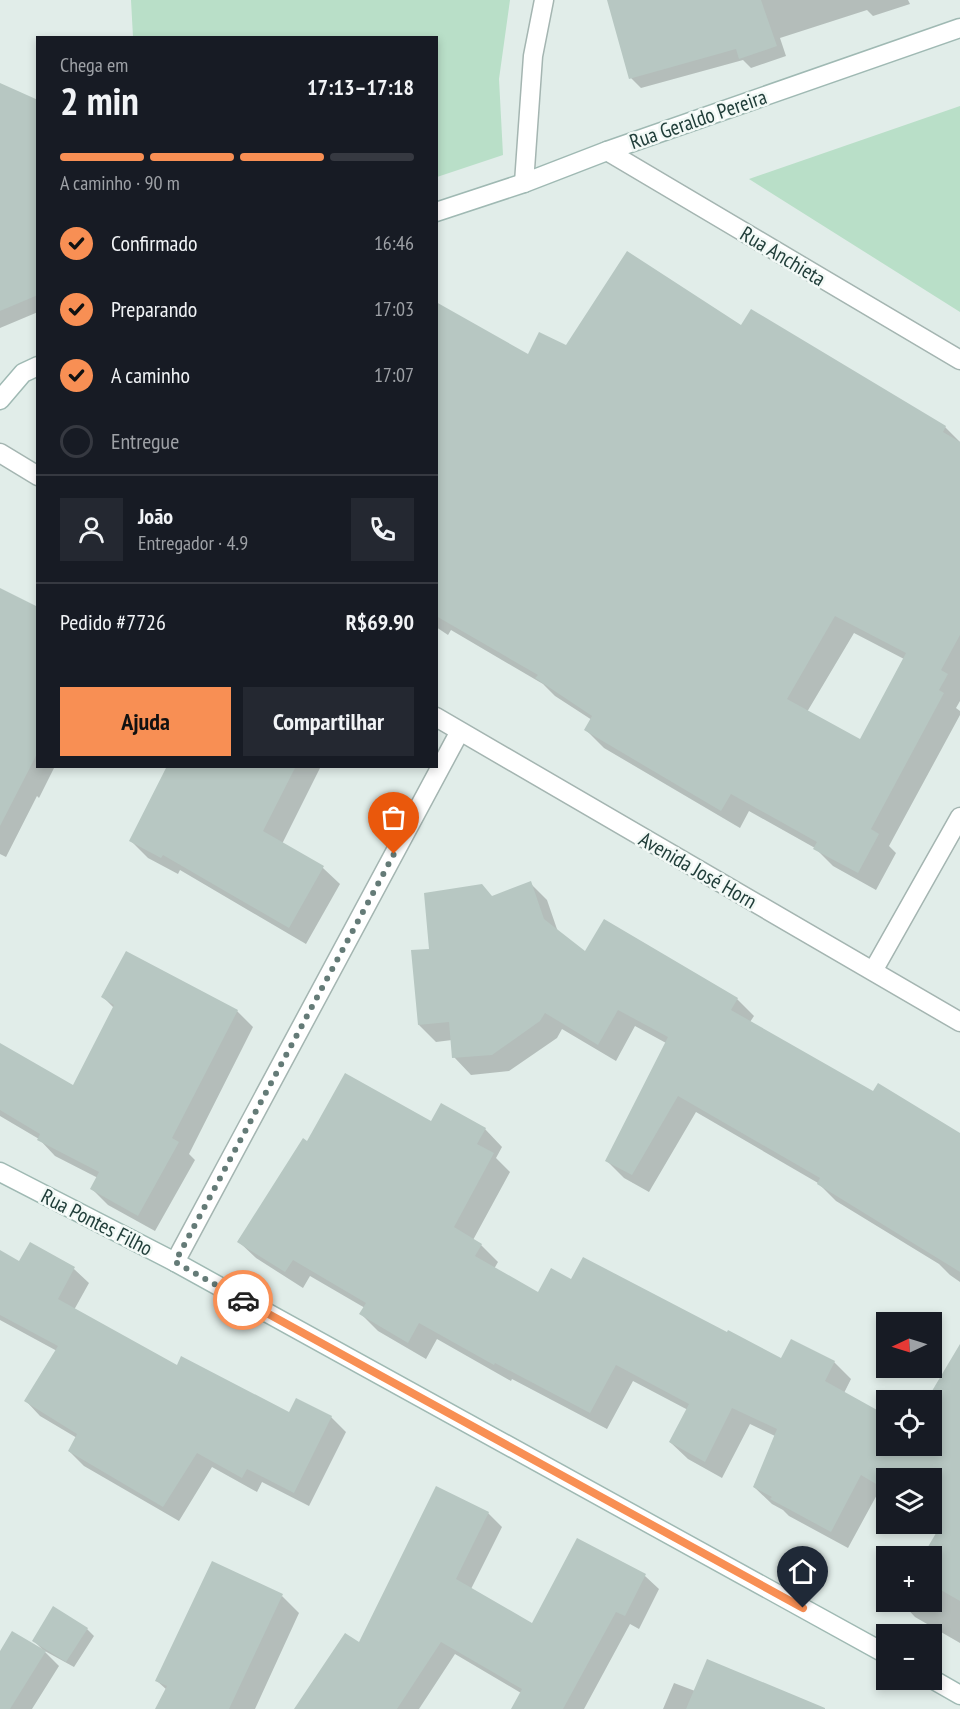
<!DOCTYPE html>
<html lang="pt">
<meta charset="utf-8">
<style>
body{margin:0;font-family:"PT Sans Narrow",sans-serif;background:#242831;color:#f1f3f6;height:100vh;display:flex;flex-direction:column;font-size:22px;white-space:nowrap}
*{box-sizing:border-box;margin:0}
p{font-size:20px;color:#9ea1a6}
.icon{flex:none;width:33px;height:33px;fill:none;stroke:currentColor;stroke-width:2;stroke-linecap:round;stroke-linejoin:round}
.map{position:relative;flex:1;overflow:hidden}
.panel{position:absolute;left:36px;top:36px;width:402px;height:732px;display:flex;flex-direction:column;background:#171b24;border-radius:0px;box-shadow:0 3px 9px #0003}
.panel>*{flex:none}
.needle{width:39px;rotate:266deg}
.tools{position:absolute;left:876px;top:1312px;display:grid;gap:12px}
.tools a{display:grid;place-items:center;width:66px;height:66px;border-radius:0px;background:#171b24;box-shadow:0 3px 9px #0003;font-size:30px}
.pin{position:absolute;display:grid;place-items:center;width:51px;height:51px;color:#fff;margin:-62px -26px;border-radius:50% 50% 50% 0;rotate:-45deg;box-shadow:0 0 6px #0007}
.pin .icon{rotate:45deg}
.courier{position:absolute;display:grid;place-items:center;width:60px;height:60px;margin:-30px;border:4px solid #f88f54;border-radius:50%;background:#fff;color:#222;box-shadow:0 2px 8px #0007}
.headline em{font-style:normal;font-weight:600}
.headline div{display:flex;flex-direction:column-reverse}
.headline{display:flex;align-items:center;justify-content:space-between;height:102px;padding:0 24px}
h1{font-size:39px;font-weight:600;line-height:45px}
.bar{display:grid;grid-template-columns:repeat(4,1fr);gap:9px 6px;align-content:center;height:72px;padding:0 24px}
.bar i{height:8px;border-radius:4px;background:#363941}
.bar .selected{background:#f88f54}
.bar p{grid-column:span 4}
.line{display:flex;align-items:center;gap:15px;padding:0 24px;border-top:2px solid #363941}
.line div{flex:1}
.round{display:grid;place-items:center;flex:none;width:63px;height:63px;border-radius:0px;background:#242831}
ol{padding:0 24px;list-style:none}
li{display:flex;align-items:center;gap:18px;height:66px}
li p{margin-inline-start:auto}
li .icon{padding:6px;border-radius:50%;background:#f88f54;color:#111;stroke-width:4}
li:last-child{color:#9ea1a6}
li i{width:33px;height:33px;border:3px solid #363941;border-radius:50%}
.button{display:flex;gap:12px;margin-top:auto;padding:12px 24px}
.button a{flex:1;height:69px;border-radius:0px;background:#f88f54;color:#111;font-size:24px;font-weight:600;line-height:69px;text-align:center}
.button a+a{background:#242831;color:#f1f3f6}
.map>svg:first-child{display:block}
</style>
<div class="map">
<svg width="960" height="1709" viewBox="0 0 960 1709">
<rect width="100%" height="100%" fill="#e1ede9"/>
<!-- green -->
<path fill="#b9dfc8" d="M 131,0 L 510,0 L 499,79 L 503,155 L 437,177 L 436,38 L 133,37 Z
M 960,106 L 960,312 L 749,179 Z"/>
<!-- shadow -->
<path fill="#0003" fill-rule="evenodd" d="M 609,0 L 908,0 L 910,4 L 873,16 L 867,10 L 780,38 L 786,56 L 751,68 L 743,60 L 641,88 L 631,78 Z
M 0,84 L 38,105 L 38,312 L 0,328 Z
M 436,304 L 529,356 L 566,347 L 741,327 L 945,427 L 960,442 L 960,701 L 956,708 L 960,711 L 960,715 L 889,846 L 896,853 L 876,890 L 833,866 L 815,848 L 749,811 L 740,828 L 604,748 L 586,730 L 592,720 L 555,696 L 543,684 L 451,630 L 448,635 L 436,627 ZM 854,633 L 904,659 L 861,741 L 807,712 Z
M 0,589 L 38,609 L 38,766 L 55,766 L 39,798 L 37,796 L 6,857 L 0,854 Z
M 173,766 L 321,766 L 282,844 L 323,868 L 340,884 L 306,944 L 180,870 L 178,874 L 148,858 L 131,841 Z
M 530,883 L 547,900 L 558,932 L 585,953 L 737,999 L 754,1016 L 750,1022 L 874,1093 L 960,1135 L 960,1282 L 950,1275 L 939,1264 L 836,1201 L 818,1183 L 696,1112 L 649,1192 L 624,1178 L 607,1161 L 666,1043 L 635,1026 L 616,1061 L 562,1029 L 557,1038 L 509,1071 L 471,1075 L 454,1057 L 452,1040 L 436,1042 L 419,1025 L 431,950 L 493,897 Z
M 103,997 L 237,1011 L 253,1027 L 189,1154 L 195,1160 L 155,1231 L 108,1205 L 92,1189 L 98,1178 L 55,1156 L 39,1139 L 0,1116 L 0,1045 L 73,1087 L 114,1008 Z
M 431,1123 L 485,1129 L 502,1147 L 496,1158 L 510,1172 L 473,1240 L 481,1245 L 498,1262 L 494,1269 L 539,1294 L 572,1281 L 782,1360 L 834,1362 L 851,1379 L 844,1393 L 886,1417 L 886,1446 L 932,1446 L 932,1401 L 928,1401 L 960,1363 L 960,1643 L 915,1617 L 901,1602 L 932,1602 L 932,1557 L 924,1557 L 941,1528 L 932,1522 L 932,1479 L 886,1479 L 886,1495 L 879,1491 L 848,1548 L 789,1516 L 783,1510 L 772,1504 L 754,1487 L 775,1436 L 750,1424 L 722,1478 L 688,1459 L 670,1442 L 688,1410 L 633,1381 L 607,1429 L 512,1379 L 511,1381 L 437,1339 L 426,1359 L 378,1331 L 361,1314 L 365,1308 L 310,1276 L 303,1288 L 256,1258 L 238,1241 L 308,1143 Z
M 0,1252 L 20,1263 L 74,1269 L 89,1283 L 74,1310 L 178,1367 L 290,1414 L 297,1400 L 331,1417 L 346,1432 L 309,1506 L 262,1482 L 257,1492 L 212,1467 L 179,1521 L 84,1466 L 69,1451 L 77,1438 L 40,1416 L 26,1401 L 57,1351 L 0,1320 Z
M 488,1513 L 502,1527 L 471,1589 L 533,1625 L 577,1540 L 645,1576 L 659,1589 L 639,1629 L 630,1624 L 584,1709 L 528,1709 L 521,1693 L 455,1654 L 419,1709 L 296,1709 Z
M 282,1596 L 299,1613 L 255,1709 L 157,1709 L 167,1690 L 157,1681 Z
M 87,1629 L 94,1636 L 74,1667 L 43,1650 L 59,1666 L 32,1709 L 0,1709 L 0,1654 L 43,1650 L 34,1641 Z
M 674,1683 L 695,1691 L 771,1709 L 663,1709 Z"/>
<!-- building -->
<path fill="#b7c7c2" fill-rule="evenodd" d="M 607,0 L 761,0 L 777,46 L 739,59 L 736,49 L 629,79 Z
M 0,83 L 38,100 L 38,295 L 0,311 Z
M 627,251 L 741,325 L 751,309 L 946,426 L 943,432 L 960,442 L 960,635 L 941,670 L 948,674 L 939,690 L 944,693 L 871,829 L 879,834 L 858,873 L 813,849 L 817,842 L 731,794 L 721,811 L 584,730 L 592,716 L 535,678 L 538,675 L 436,616 L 436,302 L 528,354 L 539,332 L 566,345 ZM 835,616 L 906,653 L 860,739 L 787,699 Z
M 0,588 L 38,607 L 38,752 L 0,826 Z
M 167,766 L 296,766 L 263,831 L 324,866 L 289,928 L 163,855 L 161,858 L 129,841 Z
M 531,881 L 544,919 L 585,951 L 604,919 L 738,998 L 731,1010 L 873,1091 L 878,1083 L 960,1133 L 960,1272 L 817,1184 L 820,1178 L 678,1096 L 632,1175 L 605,1161 L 668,1037 L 618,1010 L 598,1045 L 545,1013 L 540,1021 L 492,1055 L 452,1058 L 449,1022 L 418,1025 L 411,950 L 429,949 L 424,893 L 482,884 L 492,896 Z
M 126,951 L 238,1010 L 172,1138 L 179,1142 L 138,1216 L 90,1189 L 99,1172 L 37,1140 L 40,1134 L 0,1110 L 0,1043 L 73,1085 L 114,1005 L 101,997 Z
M 345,1073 L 431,1121 L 441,1103 L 486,1128 L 477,1144 L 494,1153 L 454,1227 L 482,1244 L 475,1256 L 538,1292 L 551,1268 L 571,1279 L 583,1257 L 727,1332 L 728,1330 L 781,1358 L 791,1339 L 835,1361 L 825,1381 L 886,1415 L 886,1446 L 932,1446 L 932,1401 L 926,1401 L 960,1344 L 960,1601 L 932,1585 L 932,1557 L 922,1557 L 942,1523 L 932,1517 L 932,1479 L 886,1479 L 886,1490 L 861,1475 L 831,1532 L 770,1499 L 772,1497 L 753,1487 L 777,1429 L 732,1408 L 705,1462 L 669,1442 L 689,1404 L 616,1365 L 590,1413 L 495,1363 L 494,1365 L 419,1323 L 408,1343 L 359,1314 L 366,1303 L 293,1260 L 285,1272 L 237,1242 L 303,1138 L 307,1141 Z
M 30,1242 L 75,1267 L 58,1299 L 177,1365 L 181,1356 L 289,1412 L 296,1398 L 332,1416 L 294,1493 L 247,1469 L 242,1478 L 197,1453 L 163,1507 L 68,1451 L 77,1434 L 24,1401 L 58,1346 L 0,1315 L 0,1250 L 19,1261 Z
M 436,1486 L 489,1512 L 456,1579 L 532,1623 L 577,1538 L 646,1574 L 625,1616 L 616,1612 L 563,1709 L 511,1709 L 522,1689 L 441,1642 L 397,1709 L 294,1709 L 345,1633 L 359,1642 Z
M 212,1561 L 283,1594 L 229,1709 L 155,1709 L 167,1686 L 155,1681 Z
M 53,1606 L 88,1628 L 66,1662 L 32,1641 Z
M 12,1631 L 46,1651 L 10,1709 L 0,1709 L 0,1651 Z
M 707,1659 L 825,1708 L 825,1709 L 686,1709 Z"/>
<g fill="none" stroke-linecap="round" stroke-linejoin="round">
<defs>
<path id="street" d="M 607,151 L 960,360
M 524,183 L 533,56 L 544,0
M 0,453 L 38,476
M 436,717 L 960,1022
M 873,971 L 960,817
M 175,1262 L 460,731"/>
<path id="secondary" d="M 436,212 L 524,183 L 607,151 L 960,28
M 0,400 L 23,373 L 38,366
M 0,1172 L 175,1262 L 886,1654
M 932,1679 L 960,1695"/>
</defs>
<!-- street casing -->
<use href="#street" stroke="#a4b5b1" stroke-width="21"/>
<!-- secondary casing -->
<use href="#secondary" stroke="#9fb9b3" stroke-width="21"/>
<!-- street -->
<use href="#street" stroke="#fff" stroke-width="18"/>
<!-- secondary -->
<use href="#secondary" stroke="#fff" stroke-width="18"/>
</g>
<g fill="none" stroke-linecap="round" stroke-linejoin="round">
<!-- done -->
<path stroke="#647b77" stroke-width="6" stroke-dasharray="0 10.8" d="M 243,1300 L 175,1262 L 394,854"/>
<!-- route -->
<path stroke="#f88f54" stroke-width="8" d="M 243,1300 L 803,1608"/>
</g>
<g text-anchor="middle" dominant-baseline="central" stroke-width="5" stroke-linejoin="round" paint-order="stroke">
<!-- street labels -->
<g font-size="21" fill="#213e3a" stroke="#f2f9f6">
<text transform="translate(698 119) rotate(-19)">Rua Geraldo Pereira</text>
<text transform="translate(783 256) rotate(31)">Rua Anchieta</text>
<text transform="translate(698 870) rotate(30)">Avenida José Horn</text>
<text transform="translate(97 1222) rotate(27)">Rua Pontes Filho</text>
</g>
</g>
</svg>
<div class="tools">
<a><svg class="needle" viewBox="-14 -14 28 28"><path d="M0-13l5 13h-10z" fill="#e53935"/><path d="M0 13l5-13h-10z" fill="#9ea1a6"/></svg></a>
<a><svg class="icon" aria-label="locate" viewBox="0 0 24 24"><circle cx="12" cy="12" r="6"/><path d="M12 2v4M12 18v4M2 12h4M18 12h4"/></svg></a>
<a><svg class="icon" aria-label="layers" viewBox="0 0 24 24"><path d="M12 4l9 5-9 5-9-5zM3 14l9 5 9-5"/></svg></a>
<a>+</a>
<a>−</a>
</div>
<div class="pin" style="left:394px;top:854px;background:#ea580c"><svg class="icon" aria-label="bag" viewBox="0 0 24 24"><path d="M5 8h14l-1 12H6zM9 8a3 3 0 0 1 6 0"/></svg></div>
<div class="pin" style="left:803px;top:1608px;background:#1f2937"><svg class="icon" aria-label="home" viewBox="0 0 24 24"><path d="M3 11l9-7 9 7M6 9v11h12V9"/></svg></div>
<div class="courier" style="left:243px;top:1300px"><svg class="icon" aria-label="car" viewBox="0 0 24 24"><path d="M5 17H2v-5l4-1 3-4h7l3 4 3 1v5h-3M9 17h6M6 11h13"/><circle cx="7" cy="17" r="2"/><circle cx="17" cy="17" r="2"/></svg></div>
<section class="panel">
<div class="headline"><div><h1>2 min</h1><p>Chega em</p></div><em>17:13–17:18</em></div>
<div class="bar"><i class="selected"></i><i class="selected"></i><i class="selected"></i><i></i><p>A caminho · 90 m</p></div>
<ol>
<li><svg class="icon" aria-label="check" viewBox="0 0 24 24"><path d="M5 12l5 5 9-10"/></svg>Confirmado<p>16:46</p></li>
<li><svg class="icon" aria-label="check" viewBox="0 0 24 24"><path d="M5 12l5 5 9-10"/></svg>Preparando<p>17:03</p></li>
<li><svg class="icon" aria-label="check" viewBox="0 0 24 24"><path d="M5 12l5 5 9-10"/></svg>A caminho<p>17:07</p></li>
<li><i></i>Entregue</li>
</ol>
<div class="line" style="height:108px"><a class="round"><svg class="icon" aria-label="person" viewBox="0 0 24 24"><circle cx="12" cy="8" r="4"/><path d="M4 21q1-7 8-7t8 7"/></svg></a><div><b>João</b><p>Entregador · 4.9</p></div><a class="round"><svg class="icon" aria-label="phone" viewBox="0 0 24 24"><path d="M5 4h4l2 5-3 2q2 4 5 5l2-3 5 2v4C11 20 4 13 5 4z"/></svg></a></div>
<div class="line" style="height:78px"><div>Pedido #7726</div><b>R$69.90</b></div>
<div class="button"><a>Ajuda</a><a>Compartilhar</a></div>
</section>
</div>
